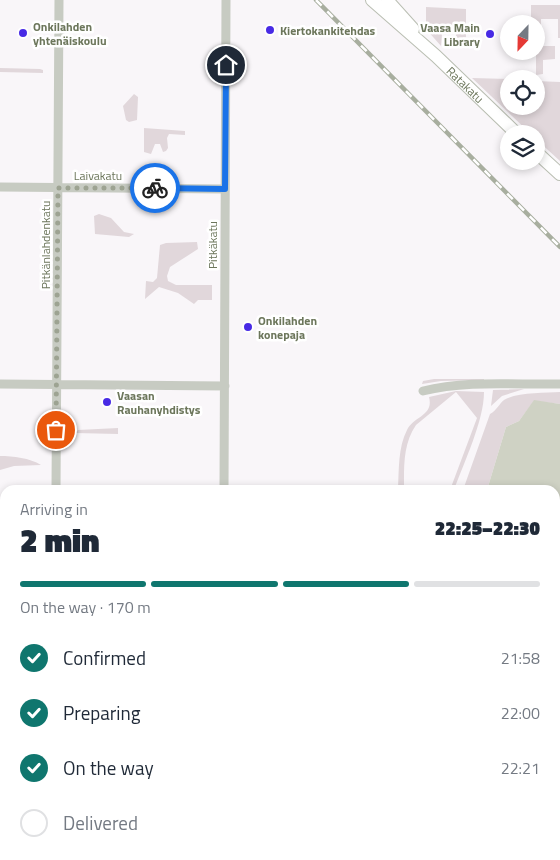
<!DOCTYPE html>
<meta charset="utf-8">
<style>
body{margin:0;font-family:"Titillium Web",sans-serif;background:#f6f6f7;color:#1f2937;height:100vh;display:flex;flex-direction:column;font-size:19px;white-space:nowrap}
*{box-sizing:border-box;margin:0}
p{font-size:16px;color:#747a83}
.icon{flex:none;width:28px;height:28px;fill:none;stroke:currentColor;stroke-width:2;stroke-linecap:round;stroke-linejoin:round}
.map{position:relative;flex:1;overflow:hidden}
.drawer{position:absolute;left:0px;top:485px;width:560px;height:375px;display:flex;flex-direction:column;background:#fff;border-radius:15px 15px 0 0;box-shadow:0 2px 8px #0003}
.drawer>*{flex:none}
.needle{width:32px;rotate:202deg}
.tools{position:absolute;left:500px;top:15px;display:grid;gap:10px}
.tools a{display:grid;place-items:center;width:45px;height:45px;border-radius:50%;background:#fff;box-shadow:0 2px 8px #0003;font-size:25px}
.pin{position:absolute;display:grid;place-items:center;width:42px;height:42px;color:#fff;margin:-21px;border:2px solid #fff;border-radius:50%;box-shadow:0 1px 5px #0007}
.courier{position:absolute;display:grid;place-items:center;width:50px;height:50px;margin:-25px;border:4px solid #1a73e8;border-radius:50%;background:#fff;color:#222;box-shadow:0 1px 6px #0007}
.overview em{font-style:normal;font-weight:800}
.overview div{display:flex;flex-direction:column-reverse}
.overview{display:flex;align-items:center;justify-content:space-between;height:85px;padding:0 20px}
h1{font-size:32px;font-weight:800;line-height:38px}
.bar{display:grid;grid-template-columns:repeat(4,1fr);gap:8px 5px;align-content:center;height:60px;padding:0 20px}
.bar i{height:6px;border-radius:4px;background:#e0e1e3}
.bar .selected{background:#0f766e}
.bar p{grid-column:span 4}
ol{padding:0 20px;list-style:none}
li{display:flex;align-items:center;gap:15px;height:55px}
li p{margin-inline-start:auto}
li .icon{padding:5px;border-radius:50%;background:#0f766e;color:#fff;stroke-width:4}
li:last-child{color:#747a83}
li i{width:28px;height:28px;border:2px solid #e0e1e3;border-radius:50%}
.map>svg:first-child{display:block}
</style>
<div class="map">
<svg width="560" height="860" viewBox="0 0 560 860">
<rect width="100%" height="100%" fill="#f9f6f9"/>
<!-- green -->
<path fill="#e1d7db" d="M 531,5 L 560,5 L 560,38 L 558,38 L 558,19 L 541,19 L 541,39 L 536,39 L 536,24 L 531,24 Z
M 426,7 L 466,9 L 466,37 L 456,38 L 456,28 L 451,28 L 451,33 L 442,34 L 441,46 L 426,29 Z
M 538,46 L 555,46 L 555,59 L 543,60 L 543,74 L 536,75 L 536,51 Z
M 0,68 L 40,69 L 43,70 L 43,73 L 0,72 Z
M 472,78 L 509,79 L 509,106 L 536,106 L 536,81 L 560,82 L 560,161 L 536,139 L 536,134 L 531,134 Z
M 134,94 L 138,97 L 137,120 L 129,122 L 126,120 L 123,106 Z
M 144,128 L 185,131 L 185,135 L 169,134 L 167,138 L 168,148 L 166,151 L 163,152 L 160,144 L 155,144 L 151,154 L 144,152 Z
M 99,214 L 111,218 L 124,232 L 134,234 L 129,237 L 95,234 L 94,216 Z
M 197,242 L 198,249 L 170,267 L 167,276 L 168,281 L 176,285 L 212,285 L 212,300 L 198,300 L 194,304 L 178,293 L 159,287 L 145,299 L 146,281 L 153,282 L 157,278 L 160,245 L 166,243 Z
M 434,379 L 484,379 L 484,380 L 441,381 L 422,384 L 423,381 Z
M 524,389 L 502,396 L 491,406 L 493,390 Z
M 456,391 L 484,392 C 484,421 464,462 454,490 L 450,490 L 477,418 L 456,392 L 416,425 C 403,444 404,466 404,489 L 398,489 C 399,470 398,447 407,430 C 414,416 434,416 429,397 Z
M 560,392 L 560,404 L 534,401 L 519,421 L 506,427 L 487,490 L 463,490 L 490,414 C 497,410 499,404 504,400 C 517,392 545,393 560,392 Z
M 118,428 L 118,434 L 75,433 L 78,430 Z
M 0,456 C 13,456 30,458 41,465 L 14,466 L 0,470 Z
M 0,593 L 5,593 L 5,640 L 0,638 Z
M 5,668 L 5,687 L 0,696 L 0,674 Z
M 5,738 L 5,855 L 191,855 L 187,860 L 0,860 L 0,750 Z"/>
<!-- water -->
<path fill="#cfd2c4" d="M 534,400 L 560,404 L 560,860 L 188,860 L 191,855 L 555,855 L 555,490 L 487,490 L 506,427 L 519,421 Z"/>
<g fill="none" stroke-linecap="round" stroke-linejoin="round">
<defs>
<g id="secondary">
<path id="s1" d="M 372,0 L 436,56 L 517,134"/>
<path d="M 387,0 L 413,29"/>
<path d="M 536,152 L 560,174"/>
</g>
</defs>
<!-- secondary casing -->
<use href="#secondary" stroke="#b9beb2" stroke-width="14"/>
<!-- street -->
<path stroke="#c7cbc2" stroke-width="9" d="M 0,187 L 225,189
M 0,384 L 225,386
M 423,391 C 467,380 515,385 560,384
M 56,490 L 59,0
M 224,490 L 226,0
M 0,582 L 5,582"/>
<!-- secondary -->
<use href="#secondary" stroke="#fff" stroke-width="12"/>
<defs>
<path id="rail" d="M 316,0 L 560,247"/>
</defs>
<!-- rail casing -->
<use href="#rail" stroke="#a8ae9f" stroke-width="4.5"/>
<!-- rail -->
<use href="#rail" stroke="#fff" stroke-width="2.5" stroke-dasharray="8" stroke-linecap="butt"/>
</g>
<g fill="none" stroke-linecap="round" stroke-linejoin="round">
<!-- done -->
<path stroke="#9da392" stroke-width="5" stroke-dasharray="0 9" d="M 56,430 L 58,188 L 155,188"/>
<!-- route -->
<path stroke="#1a73e8" stroke-width="6" d="M 155,188 L 225,189 L 226,65"/>
</g>
<!-- markers -->
<g fill="#482ae5" stroke="#fff" stroke-width="2">
<circle cx="270" cy="30" r="5"/>
<circle cx="23" cy="33" r="5"/>
<circle cx="490" cy="34" r="5"/>
<circle cx="248" cy="327" r="5"/>
<circle cx="107" cy="402" r="5"/>
</g>
<g text-anchor="middle" dominant-baseline="central" stroke-width="5" stroke-linejoin="round" paint-order="stroke">
<!-- poi labels -->
<g font-size="12" font-weight="bold" fill="#6c765b" stroke="#fff" text-anchor="start">
<text x="33" y="26">Onkilahden<tspan x="33" dy="14">yhtenäiskoulu</tspan></text>
<text x="480" y="27" text-anchor="end">Vaasa Main<tspan x="480" dy="14">Library</tspan></text>
<text x="280" y="30">Kiertokankitehdas</text>
<text x="258" y="320">Onkilahden<tspan x="258" dy="14">konepaja</tspan></text>
<text x="117" y="395">Vaasan<tspan x="117" dy="14">Rauhanyhdistys</tspan></text>
</g>
<!-- street labels -->
<g font-size="12" fill="#6c765b" stroke="#fff">
<text stroke="none"><textPath href="#s1" startOffset="126">Ratakatu</textPath></text>
<text x="98" y="175">Laivakatu</text>
<text transform="translate(45 245) rotate(-90)">Pitkänlahdenkatu</text>
<text transform="translate(212 245) rotate(-90)">Pitkäkatu</text>
</g>
</g>
</svg>
<div class="tools">
<a><svg class="needle" viewBox="-14 -14 28 28"><path d="M0-13l5 13h-10z" fill="#e53935"/><path d="M0 13l5-13h-10z" fill="#747a83"/></svg></a>
<a><svg class="icon" aria-label="locate" viewBox="0 0 24 24"><circle cx="12" cy="12" r="6"/><path d="M12 2v4M12 18v4M2 12h4M18 12h4"/></svg></a>
<a><svg class="icon" aria-label="layers" viewBox="0 0 24 24"><path d="M12 4l9 5-9 5-9-5zM3 14l9 5 9-5"/></svg></a>
</div>
<div class="pin" style="left:56px;top:430px;background:#ea580c"><svg class="icon" aria-label="bag" viewBox="0 0 24 24"><path d="M5 8h14l-1 12H6zM9 8a3 3 0 0 1 6 0"/></svg></div>
<div class="pin" style="left:226px;top:65px;background:#1f2937"><svg class="icon" aria-label="home" viewBox="0 0 24 24"><path d="M3 11l9-7 9 7M6 9v11h12V9"/></svg></div>
<div class="courier" style="left:155px;top:188px"><svg class="icon" aria-label="bike" viewBox="0 0 24 24"><circle cx="6" cy="16" r="4"/><circle cx="18" cy="16" r="4"/><path d="M6 16l4-8h5l3 8M10 8l3 8H6M13 5h3"/></svg></div>
<section class="drawer">
<div class="overview"><div><h1>2 min</h1><p>Arriving in</p></div><em>22:25–22:30</em></div>
<div class="bar"><i class="selected"></i><i class="selected"></i><i class="selected"></i><i></i><p>On the way · 170 m</p></div>
<ol>
<li><svg class="icon" aria-label="check" viewBox="0 0 24 24"><path d="M5 12l5 5 9-10"/></svg>Confirmed<p>21:58</p></li>
<li><svg class="icon" aria-label="check" viewBox="0 0 24 24"><path d="M5 12l5 5 9-10"/></svg>Preparing<p>22:00</p></li>
<li><svg class="icon" aria-label="check" viewBox="0 0 24 24"><path d="M5 12l5 5 9-10"/></svg>On the way<p>22:21</p></li>
<li><i></i>Delivered</li>
</ol>
</section>
</div>
